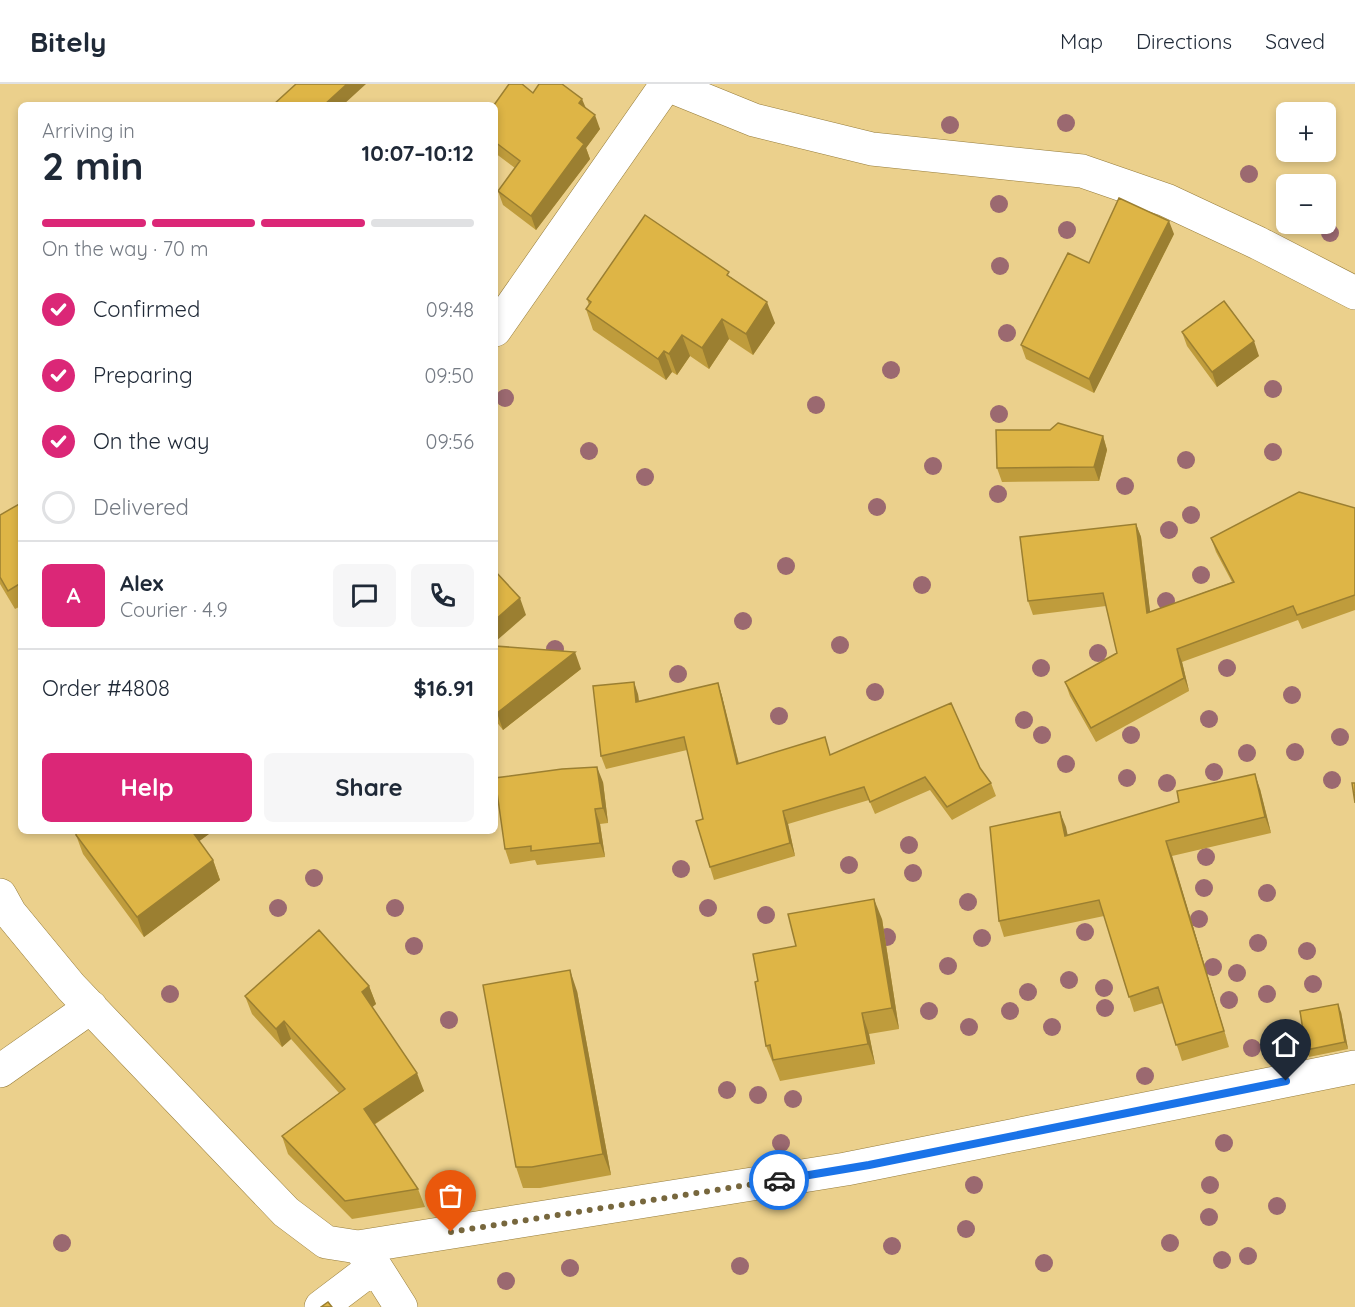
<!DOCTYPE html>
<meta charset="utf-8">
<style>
body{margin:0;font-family:Quicksand,sans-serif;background:#f6f6f7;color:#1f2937;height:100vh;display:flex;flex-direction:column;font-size:22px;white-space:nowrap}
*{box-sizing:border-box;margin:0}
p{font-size:20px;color:#747a83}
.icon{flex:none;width:33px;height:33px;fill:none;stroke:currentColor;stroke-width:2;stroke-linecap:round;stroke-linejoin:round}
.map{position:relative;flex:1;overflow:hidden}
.side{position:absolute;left:18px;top:18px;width:480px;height:732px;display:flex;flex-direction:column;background:#fff;border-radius:9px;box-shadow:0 3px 9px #0003}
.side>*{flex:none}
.controls{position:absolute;left:1276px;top:18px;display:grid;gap:12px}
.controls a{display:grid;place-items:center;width:60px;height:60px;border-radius:9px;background:#fff;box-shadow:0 3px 9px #0003;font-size:30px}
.pin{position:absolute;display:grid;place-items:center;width:51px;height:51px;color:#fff;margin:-62px -26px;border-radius:50% 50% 50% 0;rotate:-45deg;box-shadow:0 0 6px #0007}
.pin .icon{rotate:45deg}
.courier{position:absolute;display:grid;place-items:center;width:60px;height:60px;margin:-30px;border:4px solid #1a73e8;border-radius:50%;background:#fff;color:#222;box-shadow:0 2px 8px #0007}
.overview em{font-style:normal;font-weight:700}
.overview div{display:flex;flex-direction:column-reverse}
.overview{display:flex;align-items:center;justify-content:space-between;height:102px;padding:0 24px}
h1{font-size:39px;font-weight:700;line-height:45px}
.bar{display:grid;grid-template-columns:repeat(4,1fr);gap:9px 6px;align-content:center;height:72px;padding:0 24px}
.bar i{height:8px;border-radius:4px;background:#e0e1e3}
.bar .on{background:#db2777}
.bar p{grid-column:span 4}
.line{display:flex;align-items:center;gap:15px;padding:0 24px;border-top:2px solid #e0e1e3}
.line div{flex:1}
.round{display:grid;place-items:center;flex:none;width:63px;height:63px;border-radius:9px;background:#f6f6f7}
ol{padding:0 24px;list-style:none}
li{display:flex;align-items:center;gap:18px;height:66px}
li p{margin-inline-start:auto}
li .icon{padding:6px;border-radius:50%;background:#db2777;color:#fff;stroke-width:4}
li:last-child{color:#747a83}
li i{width:33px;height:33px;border:3px solid #e0e1e3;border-radius:50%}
.action{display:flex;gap:12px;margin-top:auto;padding:12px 24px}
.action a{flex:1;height:69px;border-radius:9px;background:#db2777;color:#fff;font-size:24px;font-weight:700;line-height:69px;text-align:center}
.action a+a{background:#f6f6f7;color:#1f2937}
header{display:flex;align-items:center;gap:36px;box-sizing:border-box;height:84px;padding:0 30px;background:#fff;border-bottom:2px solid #e0e1e3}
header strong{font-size:28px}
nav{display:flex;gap:33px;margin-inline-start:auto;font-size:21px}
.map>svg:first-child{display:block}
</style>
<header>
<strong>Bitely</strong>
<nav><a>Map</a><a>Directions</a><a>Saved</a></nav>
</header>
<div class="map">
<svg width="1355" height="1223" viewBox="0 0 1355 1223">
<rect width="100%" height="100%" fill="#ebd08c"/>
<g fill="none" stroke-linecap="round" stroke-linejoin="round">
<defs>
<path id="minor" d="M 665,0 L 754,36 L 872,65 L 1082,87 L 1166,116 L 1258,159 L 1355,209
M 495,246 L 666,1
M 0,811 L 10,829 L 71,903 L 286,1128 L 326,1158 L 358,1163 L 375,1182 L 401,1223
M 0,987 L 91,923
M 358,1163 L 846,1085 L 1355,983
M 321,1223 L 375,1182"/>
</defs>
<!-- minor casing -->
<use href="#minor" stroke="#967c3a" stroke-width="34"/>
<!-- minor -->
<use href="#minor" stroke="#fff" stroke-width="33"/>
</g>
<!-- trees -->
<g fill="#9b6970">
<circle cx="1066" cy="39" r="9"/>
<circle cx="950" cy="41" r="9"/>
<circle cx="1249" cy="90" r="9"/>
<circle cx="999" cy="120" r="9"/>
<circle cx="1067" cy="146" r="9"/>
<circle cx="1330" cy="149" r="9"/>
<circle cx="1000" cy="182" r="9"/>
<circle cx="1007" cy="249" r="9"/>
<circle cx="891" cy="286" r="9"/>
<circle cx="1273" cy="305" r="9"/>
<circle cx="505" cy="314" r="9"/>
<circle cx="816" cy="321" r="9"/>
<circle cx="999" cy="330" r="9"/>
<circle cx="589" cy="367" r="9"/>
<circle cx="1273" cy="368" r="9"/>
<circle cx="1186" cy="376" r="9"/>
<circle cx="933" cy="382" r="9"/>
<circle cx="645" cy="393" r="9"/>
<circle cx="1125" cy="402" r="9"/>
<circle cx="998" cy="410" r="9"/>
<circle cx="877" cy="423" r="9"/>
<circle cx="1191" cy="431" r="9"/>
<circle cx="1169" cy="446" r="9"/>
<circle cx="786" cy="482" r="9"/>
<circle cx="1201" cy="491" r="9"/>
<circle cx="922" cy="501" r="9"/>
<circle cx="1166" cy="517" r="9"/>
<circle cx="743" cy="537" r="9"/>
<circle cx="840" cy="561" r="9"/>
<circle cx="555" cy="565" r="9"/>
<circle cx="1098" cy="569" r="9"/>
<circle cx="1041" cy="584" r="9"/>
<circle cx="1227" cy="584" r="9"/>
<circle cx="678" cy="590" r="9"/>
<circle cx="875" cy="608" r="9"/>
<circle cx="1292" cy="611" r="9"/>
<circle cx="779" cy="632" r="9"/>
<circle cx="1209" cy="635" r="9"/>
<circle cx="1024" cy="636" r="9"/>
<circle cx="1042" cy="651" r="9"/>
<circle cx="1131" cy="651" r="9"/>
<circle cx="1340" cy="653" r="9"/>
<circle cx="1295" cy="668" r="9"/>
<circle cx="1247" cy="669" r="9"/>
<circle cx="1066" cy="680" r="9"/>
<circle cx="1214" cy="688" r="9"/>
<circle cx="1127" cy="694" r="9"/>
<circle cx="1332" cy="696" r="9"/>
<circle cx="1167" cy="699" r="9"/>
<circle cx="909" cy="761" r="9"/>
<circle cx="1206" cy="773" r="9"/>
<circle cx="849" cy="781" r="9"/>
<circle cx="681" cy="785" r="9"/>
<circle cx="913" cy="789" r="9"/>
<circle cx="314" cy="794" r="9"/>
<circle cx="1204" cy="804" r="9"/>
<circle cx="1267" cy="809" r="9"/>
<circle cx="968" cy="818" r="9"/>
<circle cx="278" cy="824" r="9"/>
<circle cx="395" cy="824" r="9"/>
<circle cx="708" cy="824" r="9"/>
<circle cx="766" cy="831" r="9"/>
<circle cx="1199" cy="835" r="9"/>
<circle cx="1085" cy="848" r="9"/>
<circle cx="887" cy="853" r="9"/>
<circle cx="982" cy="854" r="9"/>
<circle cx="1258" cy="859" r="9"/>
<circle cx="414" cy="862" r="9"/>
<circle cx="1307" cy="867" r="9"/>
<circle cx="948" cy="882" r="9"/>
<circle cx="1213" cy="883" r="9"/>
<circle cx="1237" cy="889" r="9"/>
<circle cx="1069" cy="896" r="9"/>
<circle cx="1313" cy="900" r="9"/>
<circle cx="1104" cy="904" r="9"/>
<circle cx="1028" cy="908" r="9"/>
<circle cx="170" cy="910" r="9"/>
<circle cx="1267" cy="910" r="9"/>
<circle cx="1229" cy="916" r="9"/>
<circle cx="1105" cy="924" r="9"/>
<circle cx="929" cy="927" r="9"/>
<circle cx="1010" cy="927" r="9"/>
<circle cx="449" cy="936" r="9"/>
<circle cx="969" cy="943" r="9"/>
<circle cx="1052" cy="943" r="9"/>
<circle cx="1252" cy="964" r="9"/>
<circle cx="1145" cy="992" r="9"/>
<circle cx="727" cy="1006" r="9"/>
<circle cx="758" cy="1011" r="9"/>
<circle cx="793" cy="1015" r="9"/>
<circle cx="781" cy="1059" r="9"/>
<circle cx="1224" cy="1059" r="9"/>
<circle cx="974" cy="1101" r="9"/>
<circle cx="1210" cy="1101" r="9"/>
<circle cx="1277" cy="1122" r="9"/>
<circle cx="1209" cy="1133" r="9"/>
<circle cx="966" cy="1145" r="9"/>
<circle cx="62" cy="1159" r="9"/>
<circle cx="1170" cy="1159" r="9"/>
<circle cx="892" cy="1162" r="9"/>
<circle cx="1248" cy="1172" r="9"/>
<circle cx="1222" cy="1176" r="9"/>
<circle cx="1044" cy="1179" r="9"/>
<circle cx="740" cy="1182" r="9"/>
<circle cx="570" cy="1184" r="9"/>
<circle cx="506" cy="1197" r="9"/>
</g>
<!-- wall -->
<path fill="#bf9c3c" d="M 533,9 L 585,24 L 600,45 L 586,64 L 590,75 L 536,146 L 503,121 L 498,107 L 515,84 L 495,69 L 495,21 Z
M 1174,150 L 1094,309 L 1026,275 L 1021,261 L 1089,179 Z
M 731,193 L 775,239 L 753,271 L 729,255 L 709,285 L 690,272 L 677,291 L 672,288 L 666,296 L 593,246 L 586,225 L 589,221 L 587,215 Z
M 1182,248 L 1259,272 L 1217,303 L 1187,262 Z
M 1103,352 L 1107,366 L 1099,397 L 1002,398 L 997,384 Z
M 21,419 L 21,522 L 15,525 L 0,500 L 0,431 Z
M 1355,424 L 1355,526 L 1302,545 L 1298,536 L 1182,578 L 1189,607 L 1096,658 L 1070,612 L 1065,598 L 1117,569 L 1106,522 L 1033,531 L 1028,517 L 1136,440 L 1141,453 L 1150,528 L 1232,498 L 1216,468 L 1211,454 Z
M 495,562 L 581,585 L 503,646 L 495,636 Z
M 718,599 L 722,612 L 739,680 L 831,670 L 980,684 L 991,699 L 996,712 L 952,736 L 930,706 L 875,730 L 869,716 L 788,740 L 795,772 L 714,796 L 710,783 L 703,735 L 687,666 L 606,685 L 601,672 L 638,610 L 639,617 Z
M 603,698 L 608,739 L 600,740 L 605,773 L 537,781 L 535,776 L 510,780 L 505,765 Z
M 1260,705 L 1271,749 L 1172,772 L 1229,963 L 1182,977 L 1163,919 L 1134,928 L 1104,832 L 1004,853 L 999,837 L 1060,728 L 1067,751 Z
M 213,747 L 199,757 L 213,776 L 220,796 L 144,853 L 83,770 L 76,751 Z
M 882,835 L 899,945 L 869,950 L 875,980 L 780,997 L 766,962 L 758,897 L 796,862 Z
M 369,902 L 376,920 L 372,923 L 424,1007 L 374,1041 L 418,1105 L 425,1123 L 352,1135 L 288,1070 L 282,1052 L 339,1009 L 291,955 L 282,963 L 252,930 L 245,912 Z
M 577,907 L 611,1091 L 540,1104 L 523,1104 L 516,1083 Z
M 1341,928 L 1348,965 L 1309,973 L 1306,966 Z"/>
<!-- shaded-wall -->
<path fill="#9b7f31" d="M 347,0 L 366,0 L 343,21 L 324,21 Z
M 582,15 L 588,29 L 579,19 Z
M 595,31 L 600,45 L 586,64 L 590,75 L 536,146 L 531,132 L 577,54 Z
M 1169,137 L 1174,150 L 1094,309 L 1089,295 Z
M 767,218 L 775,239 L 753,271 L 746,250 Z
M 722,235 L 729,255 L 709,285 L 702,264 Z
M 682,251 L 690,272 L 677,291 L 669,270 Z
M 1254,257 L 1259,272 L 1217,303 L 1212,288 Z
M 664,267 L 672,288 L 666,296 L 658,275 Z
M 1103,352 L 1107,366 L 1099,397 L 1094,383 Z
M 1136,440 L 1141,453 L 1152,543 L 1147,529 Z
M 520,514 L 526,531 L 495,558 L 495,536 Z
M 1177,565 L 1182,578 L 1189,607 L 1184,594 Z
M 575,568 L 581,585 L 503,646 L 497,629 Z
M 634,598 L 638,610 L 640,631 L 636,618 Z
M 718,599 L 722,612 L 742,693 L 737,680 Z
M 597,683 L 603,698 L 608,739 L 603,724 Z
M 1255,690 L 1260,705 L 1271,749 L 1265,733 Z
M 595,725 L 600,740 L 605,773 L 600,759 Z
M 783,727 L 788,740 L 795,772 L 790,759 Z
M 1060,728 L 1066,743 L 1071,767 L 1065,752 Z
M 189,747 L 213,747 L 194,761 Z
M 1166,757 L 1172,772 L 1229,963 L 1224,947 Z
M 213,776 L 220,796 L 144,853 L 137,833 Z
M 874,815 L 882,835 L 899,945 L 892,924 Z
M 570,886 L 577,907 L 611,1091 L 603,1070 Z
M 369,902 L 376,920 L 369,926 L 362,908 Z
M 1338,920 L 1341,928 L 1348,965 L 1345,958 Z
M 862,929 L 869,950 L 875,980 L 868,960 Z
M 284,937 L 291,955 L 282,963 L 276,945 Z
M 417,989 L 424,1007 L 370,1043 L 364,1025 Z"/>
<!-- building -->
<path fill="#deb546" stroke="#9b7f31" stroke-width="1.5" d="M 296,0 L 347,0 L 324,21 L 273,21 Z
M 509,0 L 522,0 L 533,9 L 539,0 L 562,0 L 582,15 L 579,19 L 595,31 L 577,54 L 584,60 L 531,132 L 498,107 L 520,77 L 495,58 L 495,21 L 494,21 Z
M 1119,114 L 1169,137 L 1089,295 L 1021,261 L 1068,169 L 1089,179 Z
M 645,131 L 729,188 L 727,191 L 767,218 L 746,250 L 722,235 L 702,264 L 682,251 L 669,270 L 664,267 L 658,275 L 586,225 L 591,218 L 587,215 Z
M 1224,217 L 1254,257 L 1212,288 L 1182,248 Z
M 1058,339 L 1103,352 L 1094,383 L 997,384 L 996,346 L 1050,346 Z
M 1299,408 L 1355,424 L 1355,511 L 1297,531 L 1293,522 L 1177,565 L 1184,594 L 1091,644 L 1065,598 L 1117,569 L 1103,509 L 1028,517 L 1020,453 L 1136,440 L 1147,529 L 1234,498 L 1211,454 Z
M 21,419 L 21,499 L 8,507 L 0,493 L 0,431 Z
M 495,487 L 520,514 L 495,536 Z
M 495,562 L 575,568 L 497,629 L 495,627 Z
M 634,598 L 636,618 L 718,599 L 737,680 L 825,653 L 830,671 L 951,619 L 980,684 L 991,699 L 947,723 L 925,693 L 870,718 L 864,703 L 783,727 L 790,759 L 710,783 L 696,737 L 703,735 L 684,653 L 601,672 L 593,602 Z
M 597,683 L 603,724 L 595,725 L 600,759 L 531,767 L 531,762 L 505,765 L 495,694 L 562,685 Z
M 1255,690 L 1265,733 L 1166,757 L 1224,947 L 1176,961 L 1158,903 L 1129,913 L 1099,816 L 999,837 L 990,743 L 1060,728 L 1065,752 L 1179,718 L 1177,707 Z
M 1352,699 L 1355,699 L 1355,719 Z
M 76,747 L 192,747 L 213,776 L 137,833 L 76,751 Z
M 874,815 L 892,924 L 862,929 L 868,960 L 773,976 L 770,961 L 766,962 L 755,898 L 758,897 L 753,870 L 796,862 L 788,830 Z
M 319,846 L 369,902 L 362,908 L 417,989 L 364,1025 L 418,1105 L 345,1117 L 282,1052 L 345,1005 L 284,937 L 276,945 L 245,912 Z
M 570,886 L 603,1070 L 532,1083 L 516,1083 L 483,901 Z
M 1338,920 L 1345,958 L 1306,966 L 1300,927 Z
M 328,1218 L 332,1223 L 321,1223 Z"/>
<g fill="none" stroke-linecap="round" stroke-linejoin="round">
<!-- done -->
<path stroke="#77673d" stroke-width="6" stroke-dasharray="0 10.8" d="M 451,1148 L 779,1096"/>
<!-- route -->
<path stroke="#1a73e8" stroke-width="8" d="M 779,1096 L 869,1081 L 1286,997"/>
</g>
</svg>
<div class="controls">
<a>+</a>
<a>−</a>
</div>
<div class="pin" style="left:451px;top:1148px;background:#ea580c"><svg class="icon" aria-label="bag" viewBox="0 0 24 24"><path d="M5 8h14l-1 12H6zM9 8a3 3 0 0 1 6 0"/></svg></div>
<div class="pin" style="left:1286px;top:997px;background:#1f2937"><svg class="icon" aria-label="home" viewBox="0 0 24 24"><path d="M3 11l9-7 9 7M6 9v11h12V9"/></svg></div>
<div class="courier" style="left:779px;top:1096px"><svg class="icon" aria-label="car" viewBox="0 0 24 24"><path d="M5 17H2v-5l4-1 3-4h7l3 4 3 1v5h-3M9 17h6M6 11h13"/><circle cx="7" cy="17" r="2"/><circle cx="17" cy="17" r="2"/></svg></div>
<section class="side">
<div class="overview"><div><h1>2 min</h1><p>Arriving in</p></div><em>10:07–10:12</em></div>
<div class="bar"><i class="on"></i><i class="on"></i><i class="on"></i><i></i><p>On the way · 70 m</p></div>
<ol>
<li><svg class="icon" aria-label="check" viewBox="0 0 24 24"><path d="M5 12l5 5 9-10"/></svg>Confirmed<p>09:48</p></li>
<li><svg class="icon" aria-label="check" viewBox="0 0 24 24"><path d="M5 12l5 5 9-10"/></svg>Preparing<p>09:50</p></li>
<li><svg class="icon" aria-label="check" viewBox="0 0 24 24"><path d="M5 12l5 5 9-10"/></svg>On the way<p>09:56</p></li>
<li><i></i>Delivered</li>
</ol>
<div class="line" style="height:108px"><b class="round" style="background:#db2777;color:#fff">A</b><div><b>Alex</b><p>Courier · 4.9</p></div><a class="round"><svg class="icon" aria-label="chat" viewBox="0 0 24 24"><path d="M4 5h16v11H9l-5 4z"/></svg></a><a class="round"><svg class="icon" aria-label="phone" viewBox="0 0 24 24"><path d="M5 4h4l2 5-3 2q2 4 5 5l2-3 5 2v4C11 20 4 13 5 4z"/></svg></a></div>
<div class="line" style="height:78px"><div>Order #4808</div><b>$16.91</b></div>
<div class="action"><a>Help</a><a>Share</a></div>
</section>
</div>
